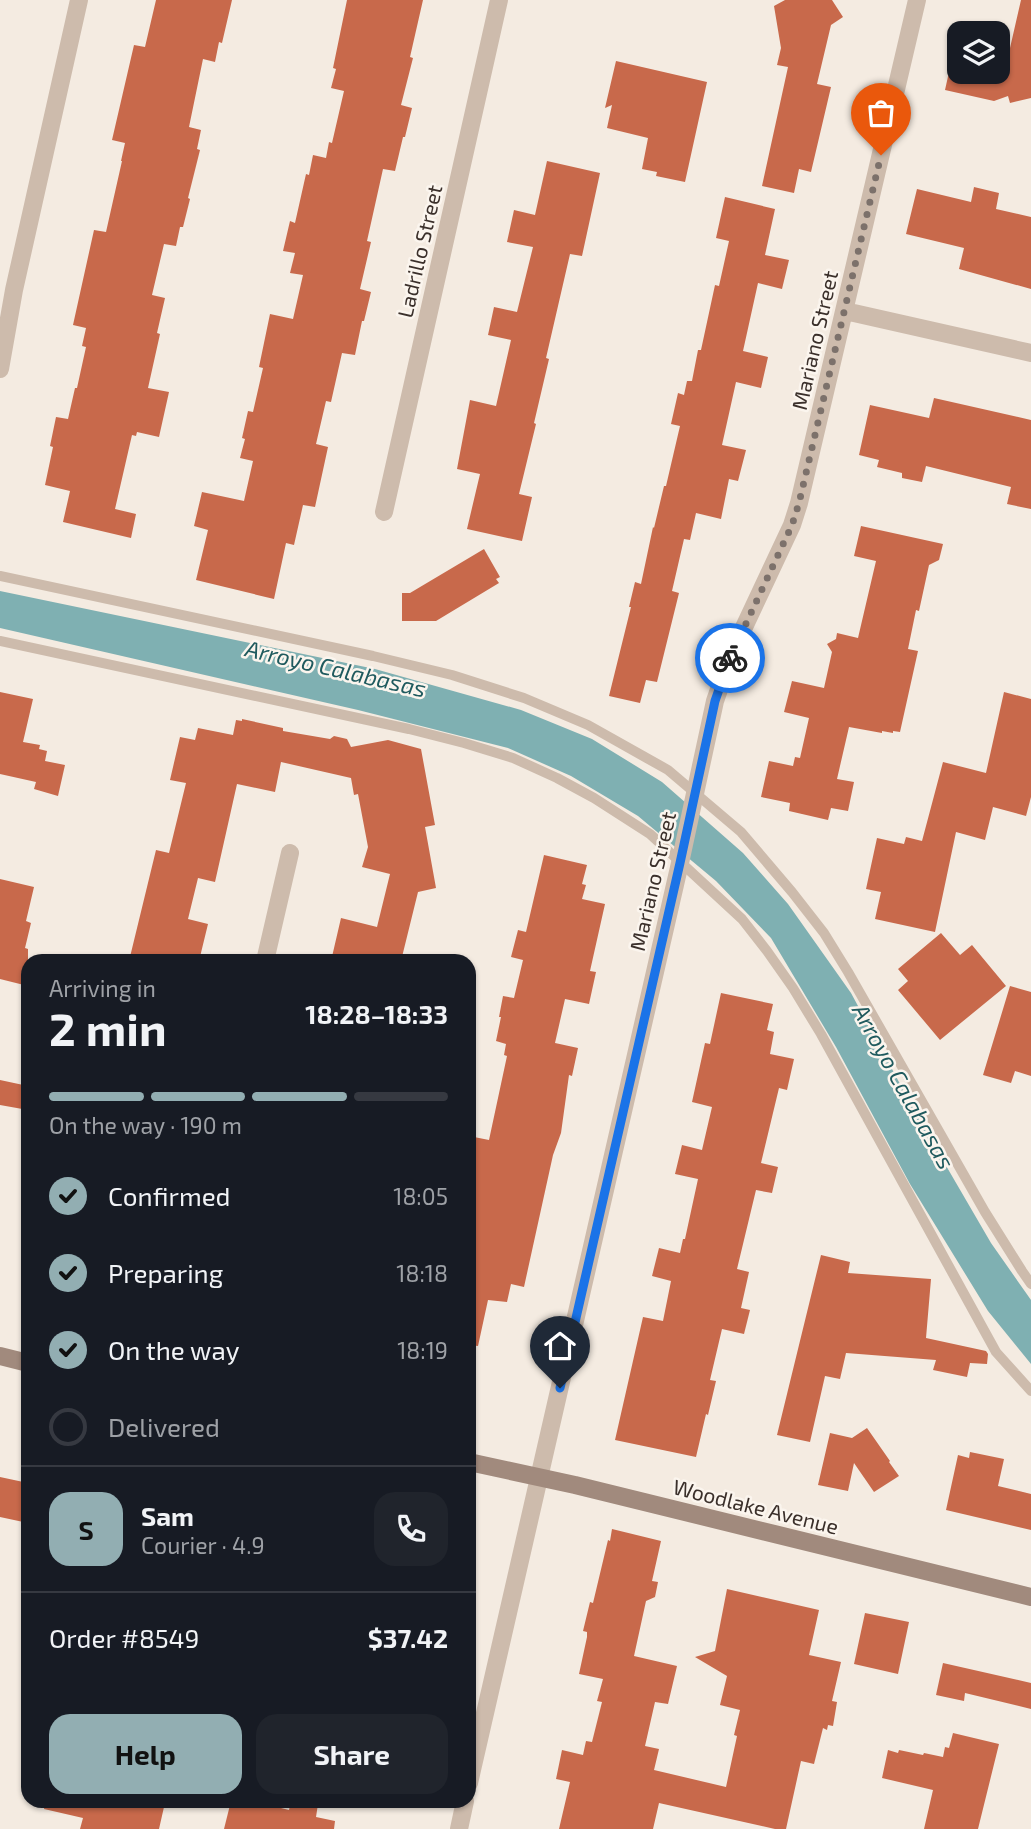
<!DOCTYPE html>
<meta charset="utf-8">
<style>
body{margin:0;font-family:"Exo 2",sans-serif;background:#20242c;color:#f1f3f6;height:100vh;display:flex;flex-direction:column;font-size:26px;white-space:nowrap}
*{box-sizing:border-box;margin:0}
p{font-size:23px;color:#9ea1a6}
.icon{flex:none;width:38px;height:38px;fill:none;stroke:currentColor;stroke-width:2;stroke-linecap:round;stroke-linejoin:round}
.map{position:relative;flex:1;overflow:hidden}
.drawer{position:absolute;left:21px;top:954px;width:455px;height:854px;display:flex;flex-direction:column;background:#171b24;border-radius:21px;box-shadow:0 2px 5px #0004}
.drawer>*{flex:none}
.controls{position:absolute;left:947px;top:21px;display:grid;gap:14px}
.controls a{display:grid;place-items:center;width:63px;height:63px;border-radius:14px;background:#171b24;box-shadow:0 2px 5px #0004;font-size:35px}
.pin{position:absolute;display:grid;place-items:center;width:60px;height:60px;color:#fff;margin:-72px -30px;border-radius:50% 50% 50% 0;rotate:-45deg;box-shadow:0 0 7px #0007}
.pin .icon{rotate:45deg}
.courier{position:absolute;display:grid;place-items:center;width:70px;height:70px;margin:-35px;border:5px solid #1a73e8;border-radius:50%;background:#fff;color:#222;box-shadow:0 2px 9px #0007}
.summary em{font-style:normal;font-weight:700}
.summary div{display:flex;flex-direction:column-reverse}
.summary{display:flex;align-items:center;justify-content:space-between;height:119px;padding:0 28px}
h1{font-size:46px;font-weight:700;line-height:52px}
.bar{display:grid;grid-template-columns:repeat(4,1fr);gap:10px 7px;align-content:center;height:84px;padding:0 28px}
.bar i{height:9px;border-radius:5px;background:#363941}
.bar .selected{background:#92aeb2}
.bar p{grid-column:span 4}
.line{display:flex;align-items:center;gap:18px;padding:0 28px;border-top:2px solid #363941}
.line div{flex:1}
.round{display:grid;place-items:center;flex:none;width:74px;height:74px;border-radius:21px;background:#20242c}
ol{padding:0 28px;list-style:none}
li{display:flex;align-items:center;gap:21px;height:77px}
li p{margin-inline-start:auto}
li .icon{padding:7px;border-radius:50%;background:#92aeb2;color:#111;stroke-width:4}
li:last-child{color:#9ea1a6}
li i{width:38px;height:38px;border:4px solid #363941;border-radius:50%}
.button{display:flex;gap:14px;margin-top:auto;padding:14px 28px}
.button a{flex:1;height:80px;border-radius:21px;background:#92aeb2;color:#111;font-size:28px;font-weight:700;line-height:80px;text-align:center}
.button a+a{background:#20242c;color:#f1f3f6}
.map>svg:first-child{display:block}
</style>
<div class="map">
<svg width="1031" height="1829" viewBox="0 0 1031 1829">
<rect width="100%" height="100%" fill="#f4ebe1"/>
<!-- water -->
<path fill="#7fb0b2" d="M 0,591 L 375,669 L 521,710 L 592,739 L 662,782 L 743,853 L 788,904 L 851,993 L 920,1121 L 991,1243 L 1031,1300 L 1031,1364 L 988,1311 L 910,1184 L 836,1047 L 771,938 L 716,881 L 638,816 L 571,776 L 508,748 L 358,710 L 0,628 Z"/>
<!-- building -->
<path fill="#c8694b" d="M 156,0 L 232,0 L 222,43 L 219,42 L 215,62 L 203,59 L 189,127 L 201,130 L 197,149 L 200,150 L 188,198 L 190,199 L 183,227 L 180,227 L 176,246 L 164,244 L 152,295 L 165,298 L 157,333 L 160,334 L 148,388 L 169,392 L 159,437 L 137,432 L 136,436 L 132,435 L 115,509 L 136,514 L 131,538 L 63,522 L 70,491 L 45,485 L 53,447 L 50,446 L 56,417 L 68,419 L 75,388 L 77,388 L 86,347 L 82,346 L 86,328 L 73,325 L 94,230 L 106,232 L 122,161 L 121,161 L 125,143 L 112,140 L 134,45 L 145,47 Z
M 347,0 L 423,0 L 410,57 L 413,58 L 401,105 L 412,108 L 405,137 L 403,137 L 395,171 L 383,169 L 367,241 L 371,242 L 360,289 L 371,292 L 364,321 L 362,321 L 355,355 L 342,353 L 331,402 L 326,401 L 316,444 L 328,447 L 315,507 L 303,505 L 294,545 L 286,543 L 274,599 L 196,580 L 208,530 L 194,526 L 202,492 L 244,501 L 253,461 L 240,458 L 245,439 L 242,438 L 248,411 L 253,412 L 263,368 L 259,367 L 270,314 L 293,319 L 303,275 L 290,273 L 295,253 L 283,251 L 290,221 L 295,223 L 306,174 L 309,175 L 313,155 L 326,158 L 329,142 L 332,143 L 344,91 L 331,88 L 336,69 L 333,68 Z
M 785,0 L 832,0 L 843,17 L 831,25 L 817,84 L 831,87 L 811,172 L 799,169 L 794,193 L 762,186 L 788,67 L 777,65 L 781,48 L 774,6 Z
M 1021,0 L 1031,0 L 1031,98 L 1010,103 L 1008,96 L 994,101 L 945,90 L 957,36 L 959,36 L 959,72 L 998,72 L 998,45 L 1010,48 Z
M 616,61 L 707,82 L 685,182 L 656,176 L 657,172 L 642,169 L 648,138 L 607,128 L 612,105 L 605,108 Z
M 547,161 L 600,173 L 582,256 L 570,254 L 546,358 L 549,359 L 534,423 L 536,424 L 519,494 L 532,497 L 522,541 L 467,529 L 480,474 L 457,469 L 470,400 L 496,406 L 511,340 L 488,335 L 494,307 L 517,312 L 533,247 L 507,242 L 514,210 L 535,215 Z
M 974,187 L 999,193 L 996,209 L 1031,217 L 1031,289 L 959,269 L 964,248 L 906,234 L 917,189 L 971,202 Z
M 725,197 L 775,209 L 765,255 L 789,260 L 782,289 L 758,283 L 743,351 L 768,357 L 761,388 L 736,382 L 722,445 L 746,450 L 738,481 L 729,479 L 721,519 L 696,513 L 690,540 L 684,539 L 672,591 L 679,593 L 657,682 L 646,680 L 640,703 L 609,696 L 631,607 L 629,607 L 635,582 L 641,584 L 653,527 L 654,528 L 664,486 L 666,486 L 680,426 L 671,424 L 678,393 L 684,395 L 687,381 L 692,381 L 698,350 L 701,350 L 715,285 L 719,286 L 729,241 L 716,238 Z
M 934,398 L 1031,420 L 1031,509 L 1007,504 L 1011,487 L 926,466 L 922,482 L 902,478 L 902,473 L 877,467 L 879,460 L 859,455 L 870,405 L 929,418 Z
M 861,526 L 943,544 L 939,560 L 929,565 L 919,611 L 916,610 L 908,649 L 918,651 L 900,732 L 893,731 L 893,733 L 882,731 L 882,733 L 849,727 L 837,779 L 854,782 L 848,811 L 831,808 L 828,820 L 789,811 L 790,803 L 761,797 L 769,761 L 793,766 L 795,757 L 800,758 L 809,718 L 784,712 L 792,681 L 824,688 L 832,652 L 827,644 L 836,639 L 837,633 L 858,638 L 876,561 L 854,556 Z
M 484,549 L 500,577 L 496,579 L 499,583 L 436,621 L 402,621 L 402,593 L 410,593 Z
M 0,692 L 33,699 L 23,742 L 40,745 L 39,749 L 47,751 L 45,761 L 65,765 L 58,796 L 34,789 L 36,782 L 0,774 Z
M 1004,692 L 1031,699 L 1031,797 L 1026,816 L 993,807 L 985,840 L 956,832 L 935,932 L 875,919 L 881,892 L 866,889 L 877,838 L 904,844 L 906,837 L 922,841 L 943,762 L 986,773 Z
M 242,719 L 283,728 L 283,731 L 330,739 L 334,736 L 347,739 L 351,747 L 388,740 L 421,749 L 435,825 L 425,827 L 436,888 L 418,892 L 401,961 L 331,961 L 341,918 L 377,927 L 390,874 L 362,867 L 368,847 L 358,794 L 354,795 L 351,778 L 281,762 L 275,792 L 237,784 L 215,882 L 198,878 L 188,919 L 208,924 L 199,961 L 129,961 L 156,850 L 169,853 L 186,783 L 170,780 L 180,737 L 195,740 L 198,728 L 233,735 L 236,720 L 242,721 Z
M 544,855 L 587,865 L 582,884 L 586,885 L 582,899 L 605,904 L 590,971 L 596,972 L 589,1004 L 565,999 L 555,1043 L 578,1048 L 572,1076 L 569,1075 L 561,1133 L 553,1155 L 524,1287 L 511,1284 L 507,1302 L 488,1300 L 478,1346 L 469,1345 L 469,1136 L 489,1140 L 507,1056 L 504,1055 L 506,1044 L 496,1041 L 501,1017 L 499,1017 L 503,996 L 514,998 L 523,960 L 511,957 L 518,930 L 526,932 Z
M 0,879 L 34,887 L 26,921 L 31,923 L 25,948 L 28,949 L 28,986 L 0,979 Z
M 941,933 L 960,955 L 972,945 L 1006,986 L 940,1040 L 898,990 L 908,981 L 898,969 Z
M 1010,986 L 1031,992 L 1031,1076 L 1015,1071 L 1011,1083 L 983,1075 Z
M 721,993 L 773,1004 L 767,1030 L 774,1032 L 770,1054 L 794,1059 L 787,1090 L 779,1088 L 761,1163 L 778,1167 L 772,1193 L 756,1190 L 737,1269 L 749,1272 L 741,1308 L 750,1310 L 744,1334 L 722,1329 L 710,1380 L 716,1381 L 708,1415 L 706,1414 L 696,1457 L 615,1440 L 643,1317 L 663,1321 L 671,1281 L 652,1276 L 659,1248 L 680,1253 L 683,1239 L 685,1239 L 698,1179 L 675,1174 L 682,1145 L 702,1150 L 712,1107 L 692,1102 L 705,1043 L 710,1044 Z
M 0,1080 L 28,1086 L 28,1110 L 0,1105 Z
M 821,1255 L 850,1262 L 848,1273 L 931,1279 L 926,1338 L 986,1351 L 988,1354 L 987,1364 L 970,1363 L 967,1377 L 933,1370 L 936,1360 L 846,1353 L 840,1379 L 825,1376 L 810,1442 L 777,1435 Z
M 867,1428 L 890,1461 L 889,1462 L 899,1476 L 874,1492 L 854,1463 L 848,1491 L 818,1485 L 830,1433 L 852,1438 Z
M 970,1452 L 1004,1459 L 998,1486 L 1031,1494 L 1031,1530 L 946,1510 L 958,1455 L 969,1458 Z
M 0,1477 L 28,1483 L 28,1523 L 0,1517 Z
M 612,1529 L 661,1541 L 652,1581 L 658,1582 L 655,1597 L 646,1601 L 634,1656 L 677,1666 L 668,1704 L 655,1702 L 645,1746 L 659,1749 L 654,1770 L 726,1787 L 737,1736 L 734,1735 L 740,1710 L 720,1705 L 727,1676 L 695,1657 L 715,1651 L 727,1589 L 819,1610 L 809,1655 L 841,1662 L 832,1701 L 837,1702 L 833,1726 L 828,1725 L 827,1730 L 823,1728 L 814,1764 L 801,1761 L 786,1829 L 775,1829 L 659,1803 L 653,1829 L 559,1829 L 570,1782 L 556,1779 L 562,1750 L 583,1755 L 586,1741 L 592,1742 L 602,1702 L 597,1701 L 603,1679 L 579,1674 L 587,1637 L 587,1632 L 583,1631 L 590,1602 L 593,1603 L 608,1540 L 610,1541 Z
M 865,1613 L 909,1622 L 898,1674 L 854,1664 Z
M 943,1663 L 1031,1683 L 1031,1709 L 965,1693 L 964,1701 L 936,1695 Z
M 953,1733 L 999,1744 L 978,1829 L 924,1829 L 933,1790 L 882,1778 L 888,1750 L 898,1753 L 899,1750 L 923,1755 L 924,1753 L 943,1757 L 945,1747 L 949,1748 Z
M 45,1801 L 136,1801 L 164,1807 L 159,1829 L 80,1829 L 83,1818 L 44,1809 Z
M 231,1801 L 253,1801 L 289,1810 L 291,1801 L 305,1801 L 318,1804 L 316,1817 L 335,1821 L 334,1829 L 224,1829 Z"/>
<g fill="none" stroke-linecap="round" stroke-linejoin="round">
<!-- lane -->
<path stroke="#cdbbac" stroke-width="10" d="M 0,576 L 373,656 L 452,675 L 524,698 L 588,725 L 668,770 L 741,832 L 792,892 L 824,933 L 848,972 L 985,1212 L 1022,1271 L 1031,1284
M 0,641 L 409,729 L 464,743 L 513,758 L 557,778 L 594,798 L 650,834 L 742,919 L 767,951 L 793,988 L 821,1034 L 996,1352 L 1031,1391"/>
<!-- street -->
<path stroke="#cdbbac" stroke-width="18" d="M 845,311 L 1031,353
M 0,369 L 14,290 L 79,0
M 384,512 L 499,0
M 265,961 L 290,853
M 469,1783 L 680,863 L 715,701 L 731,655 L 792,525 L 799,503 L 917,0
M 459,1829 L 465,1801"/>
<!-- secondary -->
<path stroke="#a18a7d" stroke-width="18" d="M 0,1356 L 28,1363
M 469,1462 L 575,1485 L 1031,1597"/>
</g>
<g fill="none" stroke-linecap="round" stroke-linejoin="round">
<!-- done -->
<path stroke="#7c716b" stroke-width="7" stroke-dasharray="0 12.6" d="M 730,658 L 792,525 L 799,503 L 881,155"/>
<!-- route -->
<path stroke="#1a73e8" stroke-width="9" d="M 560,1388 L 680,863 L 715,701 L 730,658"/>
</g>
<g text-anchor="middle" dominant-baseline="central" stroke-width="5" stroke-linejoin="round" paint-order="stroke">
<!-- street labels -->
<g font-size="21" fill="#3b302b" stroke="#fbf5ee">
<text transform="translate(419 251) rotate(-77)">Ladrillo Street</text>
<text transform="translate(814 340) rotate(-77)">Mariano Street</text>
<text transform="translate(652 881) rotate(-77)">Mariano Street</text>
<text transform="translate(756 1506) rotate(14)">Woodlake Avenue</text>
</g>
<!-- water labels -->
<g font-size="23" font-style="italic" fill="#1f5a5e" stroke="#fbf5ee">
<text transform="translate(336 668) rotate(13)">Arroyo Calabasas</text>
<text transform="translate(904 1086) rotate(61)">Arroyo Calabasas</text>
</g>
</g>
</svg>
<div class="controls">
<a><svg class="icon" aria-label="layers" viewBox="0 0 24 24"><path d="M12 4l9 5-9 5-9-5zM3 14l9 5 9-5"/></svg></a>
</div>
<div class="pin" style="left:881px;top:155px;background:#ea580c"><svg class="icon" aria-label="bag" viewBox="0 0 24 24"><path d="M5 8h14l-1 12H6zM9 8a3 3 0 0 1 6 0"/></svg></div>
<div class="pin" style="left:560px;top:1388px;background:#1f2937"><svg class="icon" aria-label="home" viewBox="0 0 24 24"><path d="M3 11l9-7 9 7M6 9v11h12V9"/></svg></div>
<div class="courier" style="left:730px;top:658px"><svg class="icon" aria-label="bike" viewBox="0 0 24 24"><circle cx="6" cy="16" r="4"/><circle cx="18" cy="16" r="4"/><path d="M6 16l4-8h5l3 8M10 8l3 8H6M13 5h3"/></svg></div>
<section class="drawer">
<div class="summary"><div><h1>2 min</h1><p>Arriving in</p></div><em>18:28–18:33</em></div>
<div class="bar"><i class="selected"></i><i class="selected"></i><i class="selected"></i><i></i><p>On the way · 190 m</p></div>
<ol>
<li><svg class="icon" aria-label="check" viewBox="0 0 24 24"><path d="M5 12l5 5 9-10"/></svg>Confirmed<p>18:05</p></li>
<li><svg class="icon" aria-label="check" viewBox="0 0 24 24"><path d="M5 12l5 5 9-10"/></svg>Preparing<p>18:18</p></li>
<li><svg class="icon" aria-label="check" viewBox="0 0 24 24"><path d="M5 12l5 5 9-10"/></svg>On the way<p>18:19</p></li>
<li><i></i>Delivered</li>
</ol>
<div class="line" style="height:126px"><b class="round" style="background:#92aeb2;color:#111">S</b><div><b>Sam</b><p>Courier · 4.9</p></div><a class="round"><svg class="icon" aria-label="phone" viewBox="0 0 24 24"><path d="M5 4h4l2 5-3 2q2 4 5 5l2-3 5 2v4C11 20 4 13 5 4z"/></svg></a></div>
<div class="line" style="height:91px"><div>Order #8549</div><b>$37.42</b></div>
<div class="button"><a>Help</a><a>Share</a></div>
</section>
</div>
